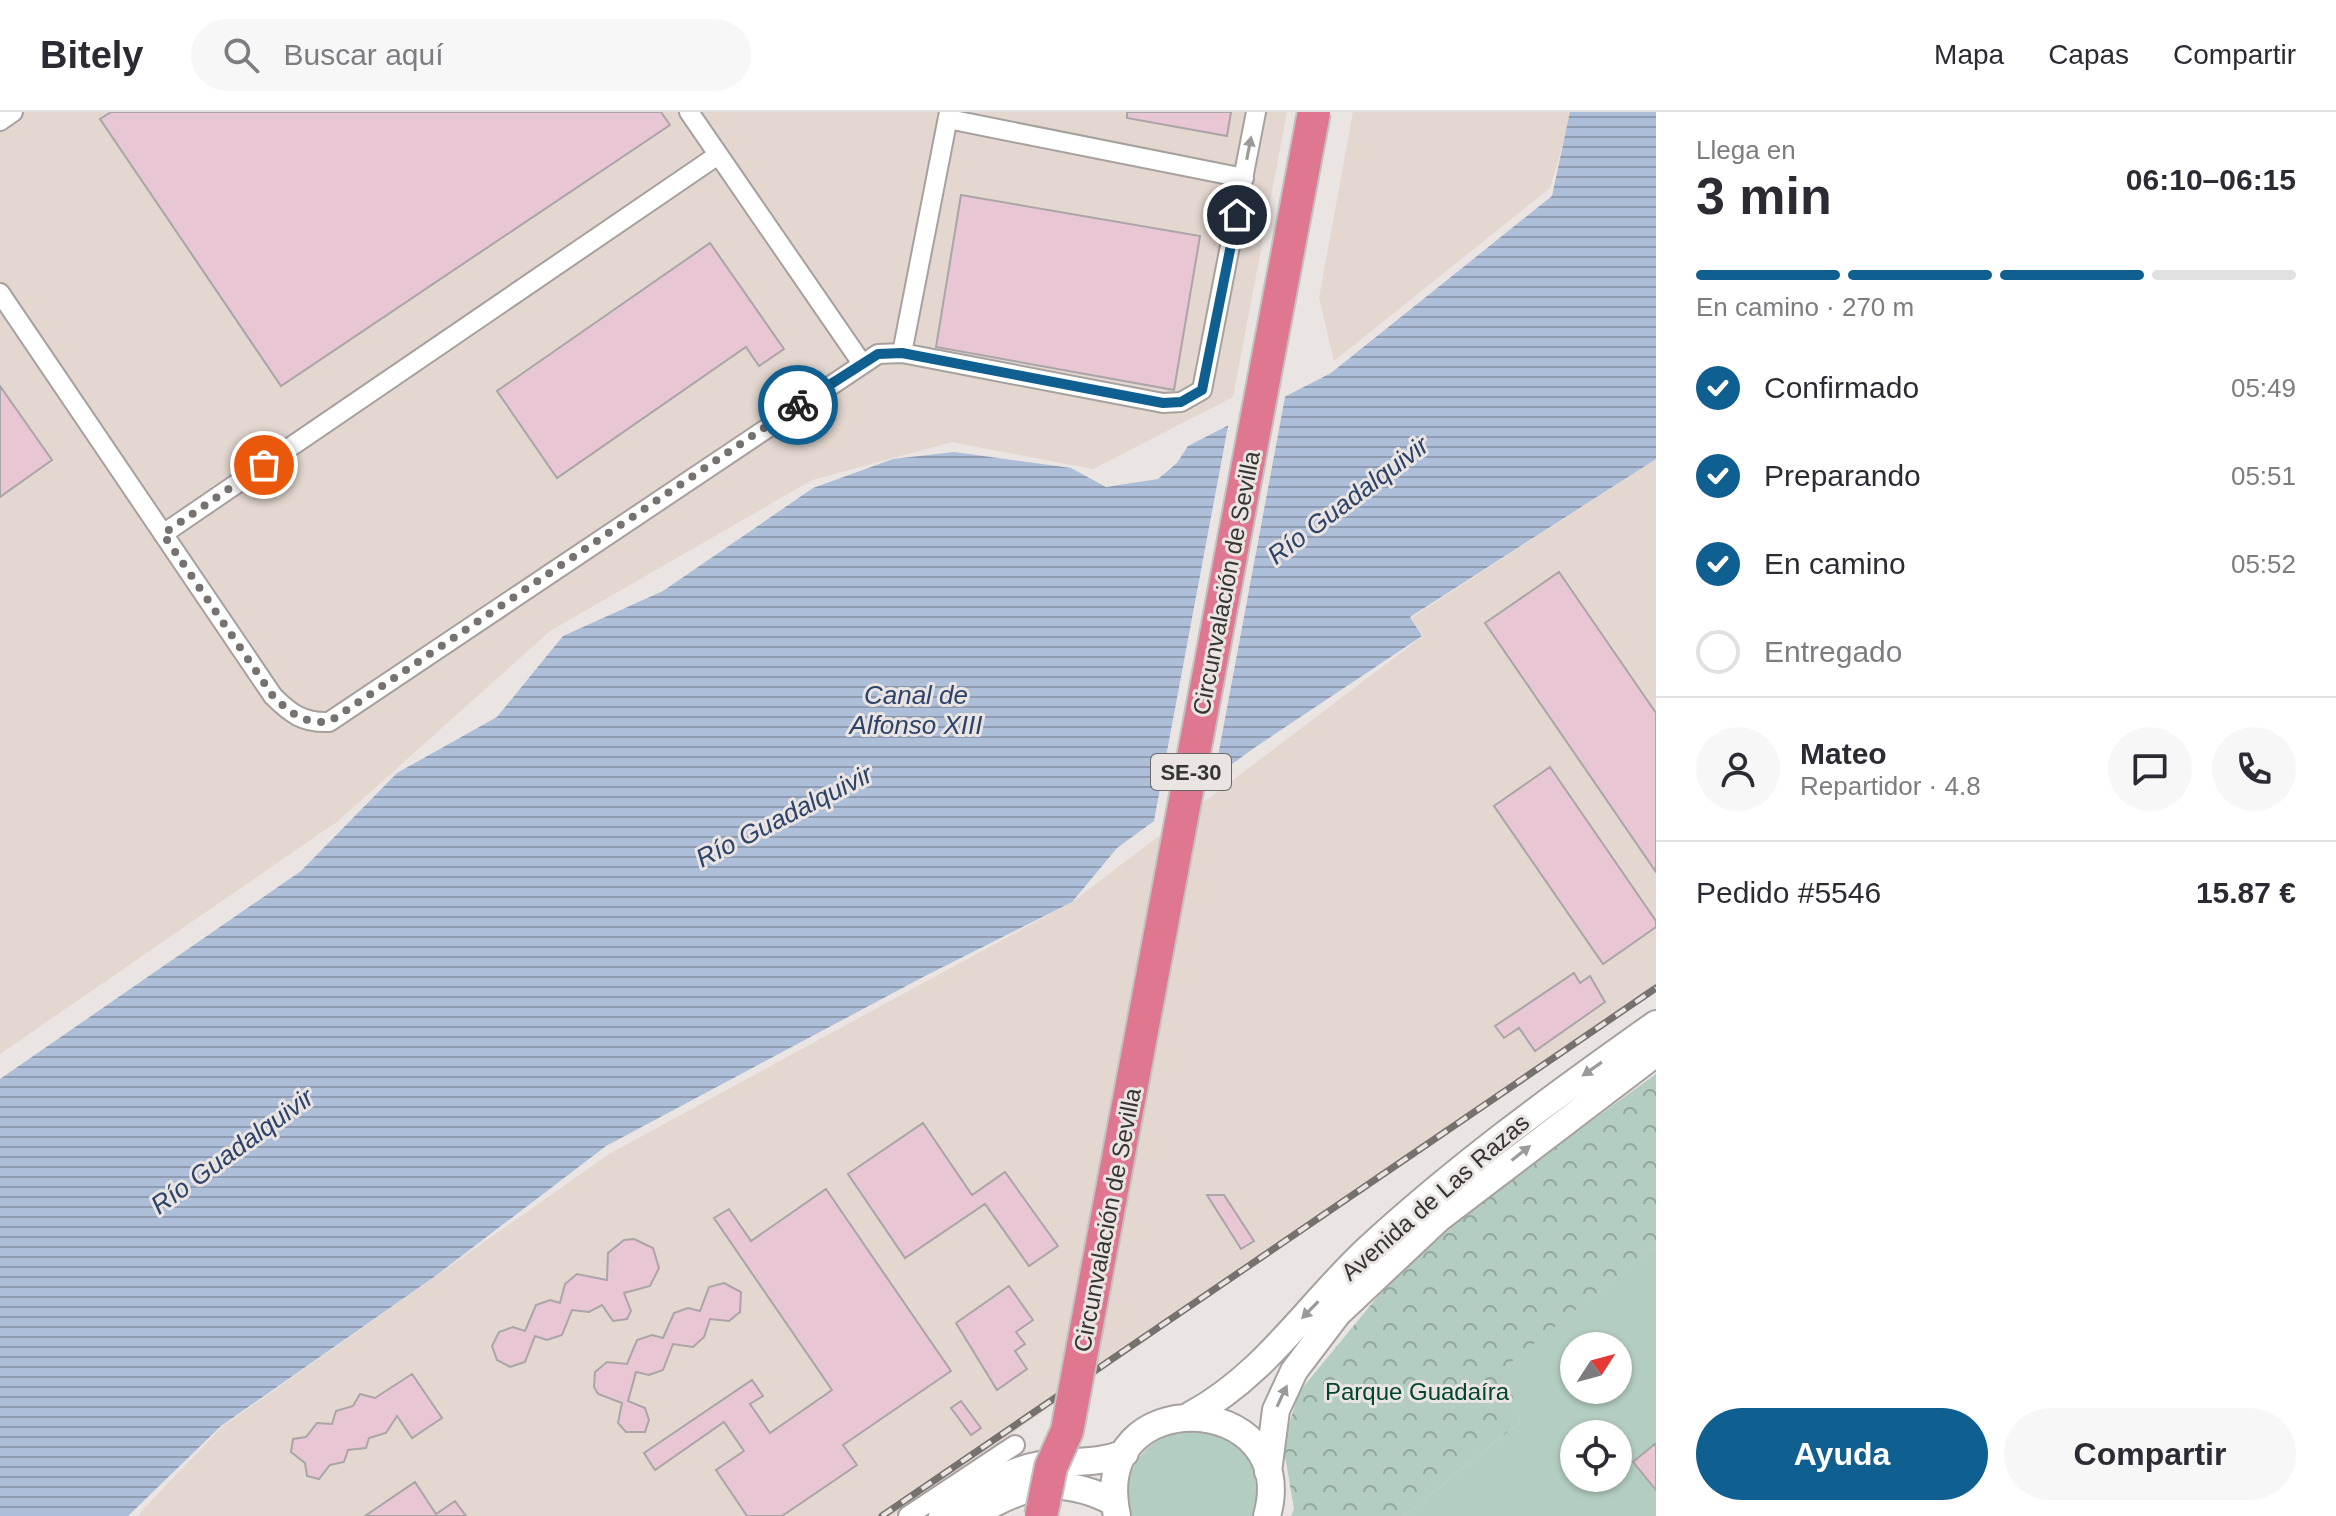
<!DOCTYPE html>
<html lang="es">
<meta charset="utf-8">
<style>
body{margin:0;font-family:Helvetica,sans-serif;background:#f7f7f7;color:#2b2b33;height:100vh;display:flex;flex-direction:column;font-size:30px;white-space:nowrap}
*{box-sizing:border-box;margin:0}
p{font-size:26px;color:#7c7c81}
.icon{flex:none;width:44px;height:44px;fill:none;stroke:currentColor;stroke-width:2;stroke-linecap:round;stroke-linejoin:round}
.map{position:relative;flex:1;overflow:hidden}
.side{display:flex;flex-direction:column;background:#fff;width:680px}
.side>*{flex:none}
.needle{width:52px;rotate:54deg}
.buttons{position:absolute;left:1560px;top:1220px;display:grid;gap:16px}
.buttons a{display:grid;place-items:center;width:72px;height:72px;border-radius:50%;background:#fff;box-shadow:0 2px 6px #0004;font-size:40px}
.pin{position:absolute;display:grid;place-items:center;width:68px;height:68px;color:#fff;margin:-34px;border:4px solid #fff;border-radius:50%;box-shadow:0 2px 8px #0007}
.courier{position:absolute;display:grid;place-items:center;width:80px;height:80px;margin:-40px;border:6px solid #0f5f91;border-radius:50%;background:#fff;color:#222;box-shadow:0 2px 10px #0007}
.head em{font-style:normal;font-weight:800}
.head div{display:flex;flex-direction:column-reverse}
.head{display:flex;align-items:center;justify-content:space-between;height:136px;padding:0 40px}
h1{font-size:52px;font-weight:800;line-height:60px}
.bar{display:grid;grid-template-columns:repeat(4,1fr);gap:12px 8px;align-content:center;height:96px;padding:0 40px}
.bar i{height:10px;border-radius:6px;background:#e1e1e2}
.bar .active{background:#0f5f91}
.bar p{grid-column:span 4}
.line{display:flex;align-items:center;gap:20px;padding:0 40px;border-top:2px solid #e1e1e2}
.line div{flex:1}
.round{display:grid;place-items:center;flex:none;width:84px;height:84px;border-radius:42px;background:#f7f7f7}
ol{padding:0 40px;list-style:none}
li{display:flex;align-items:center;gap:24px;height:88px}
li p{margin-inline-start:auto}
li .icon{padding:8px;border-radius:50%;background:#0f5f91;color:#fff;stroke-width:4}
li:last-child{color:#7c7c81}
li i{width:44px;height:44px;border:4px solid #e1e1e2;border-radius:50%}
.action{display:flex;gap:16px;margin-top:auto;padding:16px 40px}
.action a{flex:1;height:92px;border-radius:48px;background:#0f5f91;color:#fff;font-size:32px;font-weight:800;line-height:92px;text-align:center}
.action a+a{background:#f7f7f7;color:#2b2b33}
header{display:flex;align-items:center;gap:48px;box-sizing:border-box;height:112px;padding:0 40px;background:#fff;border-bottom:2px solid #e1e1e2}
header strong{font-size:38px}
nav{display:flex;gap:44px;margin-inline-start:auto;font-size:28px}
.search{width:560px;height:72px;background:#f7f7f7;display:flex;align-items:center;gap:20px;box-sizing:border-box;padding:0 28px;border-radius:44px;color:#7c7c81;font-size:30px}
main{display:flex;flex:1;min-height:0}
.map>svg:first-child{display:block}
</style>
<header>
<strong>Bitely</strong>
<div class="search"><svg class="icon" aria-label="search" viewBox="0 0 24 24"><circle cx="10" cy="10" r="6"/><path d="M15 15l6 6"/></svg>Buscar aquí</div>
<nav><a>Mapa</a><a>Capas</a><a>Compartir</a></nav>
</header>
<main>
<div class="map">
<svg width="1656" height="1404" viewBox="0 0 1656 1404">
<defs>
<pattern id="park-crowns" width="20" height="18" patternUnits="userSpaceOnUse" patternTransform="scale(2)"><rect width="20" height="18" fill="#b3cdc0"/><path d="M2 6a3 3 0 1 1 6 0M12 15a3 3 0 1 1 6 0" fill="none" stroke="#92a79d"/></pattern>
<pattern id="water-rules" width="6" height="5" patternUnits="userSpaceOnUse" patternTransform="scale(2)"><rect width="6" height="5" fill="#adbed9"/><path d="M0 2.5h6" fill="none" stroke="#8e9bb1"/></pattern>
</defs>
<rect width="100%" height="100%" fill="#eae4e2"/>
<!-- built -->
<path fill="#e3d7d0" d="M 0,0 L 1287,0 L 1233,285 L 1093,357 L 952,330 L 812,368 L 550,519 L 338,709 L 0,942 Z
M 1353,0 L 1572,0 L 1550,76 L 1334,249 L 1319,186 Z
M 1656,347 L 1656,880 L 1427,1033 L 893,1404 L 137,1404 L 222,1315 L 609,1042 L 1072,790 L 1423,524 L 1411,506 Z"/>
<!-- grass -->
<path fill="#b3cdc0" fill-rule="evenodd" d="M 1656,1133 L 1656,1404 L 1404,1404 L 1520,1310 L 1504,1255 ZM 1574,1234 L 1618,1234 L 1618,1278 L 1574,1278 ZM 1574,1322 L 1618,1322 L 1618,1366 L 1574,1366 Z
M 1182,1317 C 1244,1325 1260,1340 1256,1404 L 1131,1404 C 1119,1363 1142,1328 1182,1317 Z"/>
<!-- park -->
<path fill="url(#park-crowns)" d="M 1656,962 L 1656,1133 L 1505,1255 L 1520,1310 L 1404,1404 L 1291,1404 L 1294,1397 L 1283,1332 L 1299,1280 L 1393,1166 L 1492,1081 Z"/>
<!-- water -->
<path fill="url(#water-rules)" d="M 1570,0 L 1656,0 L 1656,347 L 1410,505 L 1422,524 L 1254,636 L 1117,736 L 1072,790 L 923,865 L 606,1034 L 434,1165 L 221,1314 L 128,1404 L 0,1404 L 0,967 L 301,759 L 397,661 L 497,605 L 563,524 L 663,479 L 813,376 L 893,347 L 954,340 L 1071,356 L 1106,375 L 1158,367 L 1177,351 L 1188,334 L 1331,261 L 1552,84 Z"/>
<!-- pier -->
<path fill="#eae4e2" d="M 1286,280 L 1213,671 L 1153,714 L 1229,309 Z"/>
<!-- building -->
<path fill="#e8c6d4" stroke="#aaa5a7" stroke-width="2" d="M 111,0 L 661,0 L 670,13 L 281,274 L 100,7 Z
M 1127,0 L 1231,0 L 1227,24 L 1127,6 Z
M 961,83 L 1200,124 L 1174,278 L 936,235 Z
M 710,131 L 784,237 L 759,254 L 746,235 L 557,366 L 497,279 Z
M 0,274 L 52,348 L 0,385 Z
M 1559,460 L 1656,601 L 1656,760 L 1485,511 Z
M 1550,655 L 1656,809 L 1656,815 L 1603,852 L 1494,694 Z
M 1574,861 L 1580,871 L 1590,864 L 1605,890 L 1535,939 L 1519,916 L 1504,926 L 1495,914 Z
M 923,1011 L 972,1083 L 1005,1060 L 1058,1134 L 1029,1154 L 985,1092 L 905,1146 L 848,1062 Z
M 826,1077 L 951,1259 L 843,1333 L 857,1353 L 782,1404 L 747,1404 L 716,1358 L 744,1339 L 724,1310 L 655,1358 L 644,1341 L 752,1268 L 763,1284 L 750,1292 L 770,1321 L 832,1278 L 714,1106 L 729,1097 L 751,1129 Z
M 1207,1083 L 1224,1083 L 1254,1129 L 1241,1137 Z
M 634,1127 L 653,1136 L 659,1156 L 650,1174 L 624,1181 L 631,1199 L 627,1207 L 613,1209 L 602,1193 L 589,1200 L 572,1198 L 562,1223 L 547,1228 L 535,1224 L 525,1250 L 510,1255 L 497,1248 L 492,1234 L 499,1220 L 513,1215 L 525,1219 L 536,1193 L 550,1188 L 560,1191 L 565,1172 L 577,1162 L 607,1168 L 608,1141 L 624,1128 Z
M 724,1171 L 741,1180 L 740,1200 L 729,1209 L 710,1207 L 704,1225 L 693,1235 L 673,1232 L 663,1258 L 649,1263 L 636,1260 L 628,1289 L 645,1296 L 649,1308 L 645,1320 L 626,1320 L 618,1311 L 622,1291 L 598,1282 L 594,1275 L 595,1260 L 607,1250 L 627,1252 L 637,1228 L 652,1223 L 663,1226 L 674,1201 L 688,1196 L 700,1199 L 709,1175 Z
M 1009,1174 L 1033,1208 L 1016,1220 L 1025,1232 L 1015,1239 L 1027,1257 L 997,1278 L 956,1211 Z
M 412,1262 L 442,1306 L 412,1326 L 397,1304 L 386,1321 L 369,1326 L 366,1336 L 348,1338 L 344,1350 L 330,1353 L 319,1367 L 307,1364 L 305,1351 L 291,1340 L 293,1327 L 306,1325 L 317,1311 L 332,1312 L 336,1299 L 353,1294 L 360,1282 L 375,1286 Z
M 961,1289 L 981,1316 L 971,1323 L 951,1296 Z
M 1656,1331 L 1656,1378 L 1633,1350 Z
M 415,1370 L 436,1402 L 455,1389 L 466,1404 L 365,1404 Z"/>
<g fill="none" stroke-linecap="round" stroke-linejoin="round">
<defs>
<path id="minor" d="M 689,0 L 861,250
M 948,7 L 1244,66
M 0,9 L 13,0
M 0,181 L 273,584 C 291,602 303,611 329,610 L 878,242 L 902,241 L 1163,291 L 1181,290 L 1202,278 L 1256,0
M 902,241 L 949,0
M 163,422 L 718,43
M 908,1404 L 1015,1333"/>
<path id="secondary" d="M 1191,1303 C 1265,1263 1307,1194 1368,1137 C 1458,1054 1557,982 1656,912
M 1268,1360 L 1276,1298 L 1294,1259 L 1338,1201 L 1438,1107 L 1656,941
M 942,1404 C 972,1382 1002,1360 1040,1353 C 1070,1348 1096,1353 1125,1341
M 972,1404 C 1022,1372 1061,1362 1115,1391
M 1117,1404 C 1087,1268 1302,1278 1267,1404"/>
</defs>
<!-- minor casing -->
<use href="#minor" stroke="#a6a19f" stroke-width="22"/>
<!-- secondary casing -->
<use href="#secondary" stroke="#a6a19f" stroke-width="30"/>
<!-- minor -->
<use href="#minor" stroke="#fff" stroke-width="18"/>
<!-- secondary -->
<use href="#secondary" stroke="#fff" stroke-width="26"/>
<defs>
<path id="rail" d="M 882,1404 L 1656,876"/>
</defs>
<!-- rail casing -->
<use href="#rail" stroke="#74716f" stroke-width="7"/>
<!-- rail -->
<use href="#rail" stroke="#eae4e2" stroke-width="4" stroke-dasharray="12" stroke-linecap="butt"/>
<defs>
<path id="motorway-bridge" d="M 1041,1404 L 1051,1355 L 1067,1319 L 1314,0"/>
</defs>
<!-- motorway-bridge casing -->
<use href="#motorway-bridge" stroke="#c3c2c2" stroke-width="36" stroke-linecap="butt"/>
<!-- motorway-bridge -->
<use href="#motorway-bridge" stroke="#e07790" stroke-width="32"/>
</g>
<!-- one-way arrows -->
<defs><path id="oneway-solid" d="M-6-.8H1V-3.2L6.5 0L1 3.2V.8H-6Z" transform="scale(2)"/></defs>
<g fill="#9a9a99">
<use href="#oneway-solid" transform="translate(1249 36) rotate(-79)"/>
<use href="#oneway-solid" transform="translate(1592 957) rotate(145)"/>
<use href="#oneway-solid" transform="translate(1521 1041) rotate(-38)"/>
<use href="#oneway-solid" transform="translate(1310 1198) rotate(134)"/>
<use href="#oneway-solid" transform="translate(1282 1284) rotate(-65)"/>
</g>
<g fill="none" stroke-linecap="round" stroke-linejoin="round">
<!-- done -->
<path stroke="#757270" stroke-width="8" stroke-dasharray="0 14.4" d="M 264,353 L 163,422 L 273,584 C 291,602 303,611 329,610 L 798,293"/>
<!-- route -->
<path stroke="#0f5f91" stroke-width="10" d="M 798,293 L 878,242 L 902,241 L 1163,291 L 1181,290 L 1202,278 L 1237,103"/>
</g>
<g text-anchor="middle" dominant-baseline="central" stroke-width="6" stroke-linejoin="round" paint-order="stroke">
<!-- shield labels -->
<rect fill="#eae4e2" stroke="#6c6968" stroke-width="2" x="1151" y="642" width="80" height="36" rx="6"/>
<g font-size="22" font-weight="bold" fill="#363433">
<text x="1191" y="660">SE-30</text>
</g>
<!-- street labels -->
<g font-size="24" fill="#363433" stroke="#eae4e2">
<text transform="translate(1226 471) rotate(-79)">Circunvalación de Sevilla</text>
<text transform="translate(1435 1085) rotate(-41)">Avenida de Las Razas</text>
<text transform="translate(1107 1108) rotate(-79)">Circunvalación de Sevilla</text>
</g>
<!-- park labels -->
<g font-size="24" fill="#00452f" stroke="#eae4e2">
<text x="1417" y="1279">Parque Guadaíra</text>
</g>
<!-- water labels -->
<g font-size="26" font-style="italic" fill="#2b426a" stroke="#eae4e2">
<text transform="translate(1348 388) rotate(-37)">Río Guadalquivir</text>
<text x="916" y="583">Canal de<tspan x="916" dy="30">Alfonso XIII</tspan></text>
<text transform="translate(784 704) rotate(-27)">Río Guadalquivir</text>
<text transform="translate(232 1039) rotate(-36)">Río Guadalquivir</text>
</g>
</g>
</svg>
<div class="buttons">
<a><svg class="needle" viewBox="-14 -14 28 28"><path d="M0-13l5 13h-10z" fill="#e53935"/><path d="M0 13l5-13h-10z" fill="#7c7c81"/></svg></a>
<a><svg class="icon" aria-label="locate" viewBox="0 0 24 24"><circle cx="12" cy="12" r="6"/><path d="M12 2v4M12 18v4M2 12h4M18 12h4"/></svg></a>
</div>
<div class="pin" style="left:264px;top:353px;background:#ea580c"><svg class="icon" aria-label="bag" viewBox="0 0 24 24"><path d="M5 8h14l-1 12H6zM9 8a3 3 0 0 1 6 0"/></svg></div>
<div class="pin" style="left:1237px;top:103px;background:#1f2937"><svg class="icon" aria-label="home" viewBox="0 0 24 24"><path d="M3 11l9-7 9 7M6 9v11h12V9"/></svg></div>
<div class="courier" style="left:798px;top:293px"><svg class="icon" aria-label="bike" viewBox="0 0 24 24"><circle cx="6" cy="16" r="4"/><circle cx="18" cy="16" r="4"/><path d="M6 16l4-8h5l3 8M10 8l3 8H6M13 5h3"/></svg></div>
</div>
<section class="side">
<div class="head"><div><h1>3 min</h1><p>Llega en</p></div><em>06:10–06:15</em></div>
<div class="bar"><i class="active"></i><i class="active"></i><i class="active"></i><i></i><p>En camino · 270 m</p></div>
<ol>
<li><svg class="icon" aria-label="check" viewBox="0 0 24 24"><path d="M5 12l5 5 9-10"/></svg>Confirmado<p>05:49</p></li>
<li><svg class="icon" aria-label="check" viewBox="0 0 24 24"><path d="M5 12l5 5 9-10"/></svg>Preparando<p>05:51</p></li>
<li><svg class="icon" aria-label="check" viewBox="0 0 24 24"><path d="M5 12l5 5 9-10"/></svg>En camino<p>05:52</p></li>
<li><i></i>Entregado</li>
</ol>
<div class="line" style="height:144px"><a class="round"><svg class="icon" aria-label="person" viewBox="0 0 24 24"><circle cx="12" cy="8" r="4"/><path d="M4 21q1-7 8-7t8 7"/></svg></a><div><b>Mateo</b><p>Repartidor · 4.8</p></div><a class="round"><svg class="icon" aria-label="chat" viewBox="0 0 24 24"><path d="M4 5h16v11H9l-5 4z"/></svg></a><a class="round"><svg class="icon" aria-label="phone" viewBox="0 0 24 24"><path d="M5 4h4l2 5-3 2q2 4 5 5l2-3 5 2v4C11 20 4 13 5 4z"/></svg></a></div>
<div class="line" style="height:104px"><div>Pedido #5546</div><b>15.87 €</b></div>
<div class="action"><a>Ayuda</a><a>Compartir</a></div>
</section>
</main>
